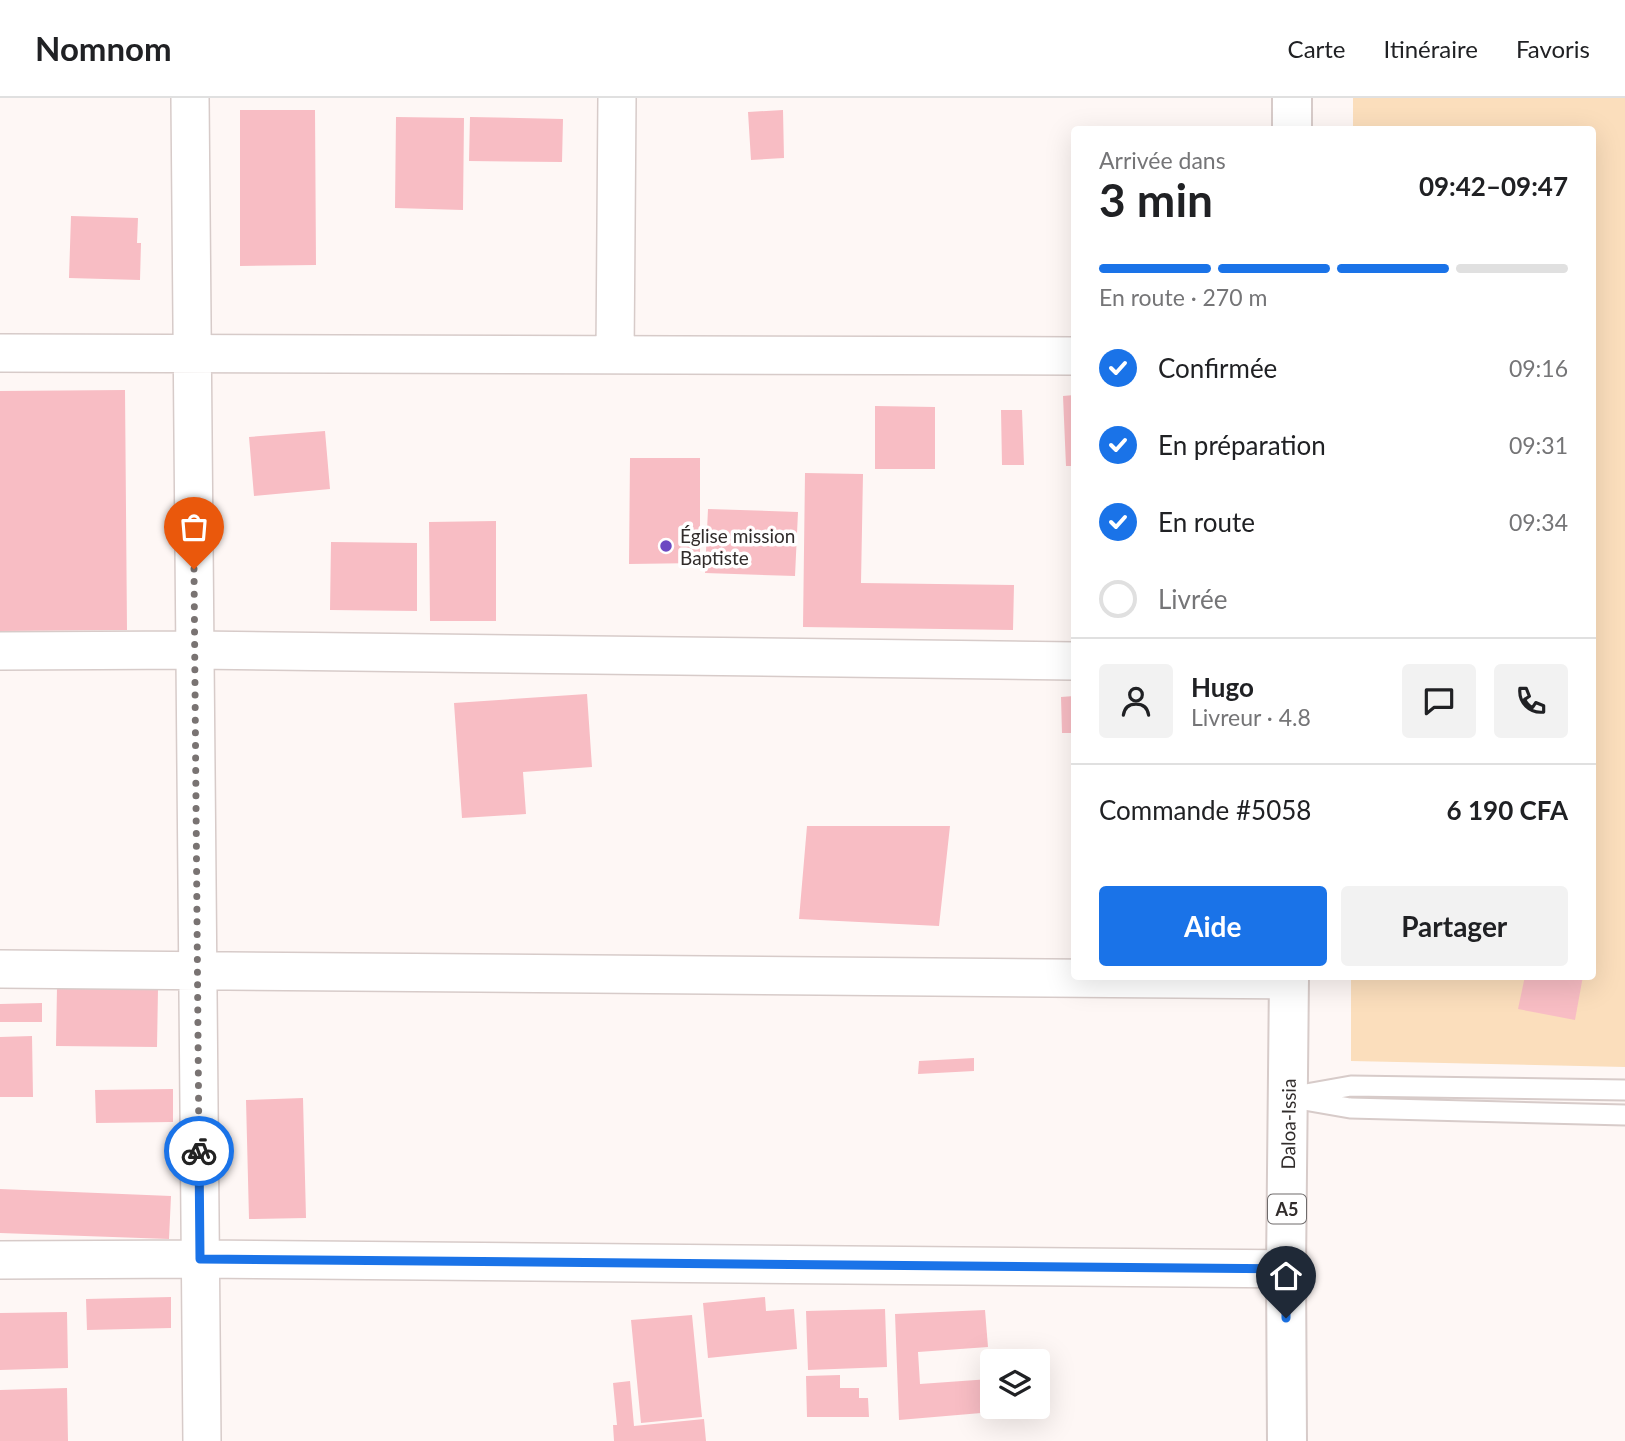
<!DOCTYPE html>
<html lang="fr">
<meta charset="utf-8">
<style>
body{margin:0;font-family:Lato,sans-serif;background:#f2f2f2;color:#202124;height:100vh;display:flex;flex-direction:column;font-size:26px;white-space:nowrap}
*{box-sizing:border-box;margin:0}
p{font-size:23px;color:#757577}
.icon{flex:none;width:38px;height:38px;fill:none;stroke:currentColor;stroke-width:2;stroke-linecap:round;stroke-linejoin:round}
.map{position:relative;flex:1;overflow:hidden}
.sheet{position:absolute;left:1071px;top:28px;width:525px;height:854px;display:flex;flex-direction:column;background:#fff;border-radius:7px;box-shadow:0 7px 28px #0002}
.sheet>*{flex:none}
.tools{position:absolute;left:980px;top:1251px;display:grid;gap:14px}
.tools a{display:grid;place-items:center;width:70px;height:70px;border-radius:7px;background:#fff;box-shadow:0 7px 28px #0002;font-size:35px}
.pin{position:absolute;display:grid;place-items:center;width:60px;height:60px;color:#fff;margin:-72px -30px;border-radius:50% 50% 50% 0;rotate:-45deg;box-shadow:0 0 7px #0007}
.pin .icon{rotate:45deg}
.courier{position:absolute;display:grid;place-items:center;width:70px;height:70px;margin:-35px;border:5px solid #1a73e8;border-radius:50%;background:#fff;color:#222;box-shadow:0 2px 9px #0007}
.summary em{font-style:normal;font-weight:700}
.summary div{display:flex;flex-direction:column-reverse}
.summary{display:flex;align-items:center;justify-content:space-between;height:119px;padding:0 28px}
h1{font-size:46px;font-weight:700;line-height:52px}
.bar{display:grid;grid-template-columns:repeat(4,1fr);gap:10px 7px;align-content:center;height:84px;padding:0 28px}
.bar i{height:9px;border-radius:5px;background:#e0e0e0}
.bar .active{background:#1a73e8}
.bar p{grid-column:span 4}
.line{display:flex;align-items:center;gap:18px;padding:0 28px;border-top:2px solid #e0e0e0}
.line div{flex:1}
.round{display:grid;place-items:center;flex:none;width:74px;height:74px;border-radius:7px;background:#f2f2f2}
ol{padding:0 28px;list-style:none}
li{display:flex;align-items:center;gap:21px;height:77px}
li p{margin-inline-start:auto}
li .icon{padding:7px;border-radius:50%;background:#1a73e8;color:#fff;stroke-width:4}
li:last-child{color:#757577}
li i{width:38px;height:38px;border:4px solid #e0e0e0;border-radius:50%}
.action{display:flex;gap:14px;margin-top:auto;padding:14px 28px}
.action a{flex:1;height:80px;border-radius:7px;background:#1a73e8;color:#fff;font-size:28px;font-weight:700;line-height:80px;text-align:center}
.action a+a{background:#f2f2f2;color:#202124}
header{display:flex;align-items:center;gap:42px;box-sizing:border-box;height:98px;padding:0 35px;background:#fff;border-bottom:2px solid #e0e0e0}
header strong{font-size:33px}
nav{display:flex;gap:38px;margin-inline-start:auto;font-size:24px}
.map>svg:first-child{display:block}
</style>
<header>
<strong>Nomnom</strong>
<nav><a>Carte</a><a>Itinéraire</a><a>Favoris</a></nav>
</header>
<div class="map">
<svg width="1625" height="1343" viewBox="0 0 1625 1343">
<rect width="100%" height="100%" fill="#fef7f5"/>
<!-- green -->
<path fill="#fbdebc" d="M 1353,0 L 1625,0 L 1625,969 L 1351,963 L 1351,879 L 1592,878 L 1592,32 L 1353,31 Z"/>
<!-- building -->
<path fill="#f8bdc4" d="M 240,12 L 315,12 L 316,167 L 240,168 Z
M 783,12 L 784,60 L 751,62 L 748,14 Z
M 396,19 L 464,20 L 463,112 L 395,110 Z
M 470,19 L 563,21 L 562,64 L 469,63 Z
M 71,118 L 138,120 L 137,145 L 141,145 L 140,182 L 69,180 Z
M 125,292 L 127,532 L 0,533 L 0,293 Z
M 1074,297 L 1074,368 L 1066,368 L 1063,298 Z
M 875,308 L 935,309 L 935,371 L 875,371 Z
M 1001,312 L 1022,312 L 1024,367 L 1002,367 Z
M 325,333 L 330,391 L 254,398 L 249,339 Z
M 630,360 L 700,360 L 700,465 L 629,466 Z
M 805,375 L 863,376 L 861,485 L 1014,487 L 1013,532 L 803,529 Z
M 708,411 L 798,414 L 795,478 L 705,475 Z
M 496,423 L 496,523 L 430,523 L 429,424 Z
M 331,444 L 417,445 L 417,513 L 330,512 Z
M 587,596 L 592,669 L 523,674 L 526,716 L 462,720 L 454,605 Z
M 1074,598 L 1074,635 L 1062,635 L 1061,599 Z
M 807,728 L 950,728 L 939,828 L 799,821 Z
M 1525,878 L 1583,878 L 1575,922 L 1518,911 Z
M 57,889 L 158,891 L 157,949 L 56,948 Z
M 42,905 L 42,924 L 0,924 L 0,906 Z
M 32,938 L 33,999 L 0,999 L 0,939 Z
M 974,960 L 974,973 L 918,976 L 919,963 Z
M 173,991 L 173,1024 L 96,1025 L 95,992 Z
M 303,1000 L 306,1120 L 249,1121 L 246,1002 Z
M 0,1091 L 171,1098 L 169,1141 L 0,1135 Z
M 171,1199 L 171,1230 L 87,1232 L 86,1201 Z
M 765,1199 L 766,1213 L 794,1211 L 797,1251 L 708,1260 L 703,1205 Z
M 885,1211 L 887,1269 L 808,1272 L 806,1213 Z
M 985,1212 L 988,1249 L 918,1254 L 920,1286 L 990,1281 L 993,1314 L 899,1322 L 895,1216 Z
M 67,1214 L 68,1270 L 0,1272 L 0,1215 Z
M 692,1217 L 702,1319 L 641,1325 L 631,1222 Z
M 840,1277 L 840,1290 L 859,1290 L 859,1300 L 868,1300 L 869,1319 L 807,1319 L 806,1278 Z
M 630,1283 L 634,1328 L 704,1321 L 706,1343 L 614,1343 L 613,1327 L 617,1327 L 613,1285 Z
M 67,1290 L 68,1343 L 0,1343 L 0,1292 Z"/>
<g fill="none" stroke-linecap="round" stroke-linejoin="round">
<defs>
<path id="lane" d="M 1289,999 L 1351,988 L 1625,992
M 1304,1002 L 1350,1010 L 1625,1017"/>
<path id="street" d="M 190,0 L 202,1343
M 0,255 L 1074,258
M 615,257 L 617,0
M 0,553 L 195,552 L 1074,563
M 0,871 L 1289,882
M 0,1162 L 200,1161 L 1286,1171"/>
<g id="primary">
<path d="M 1292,0 L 1292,32"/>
<path id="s1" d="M 1287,1343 L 1286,1171 L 1289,878"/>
</g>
</defs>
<!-- lane casing -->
<use href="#lane" stroke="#d7cbc9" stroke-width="23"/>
<!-- street casing -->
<use href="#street" stroke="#d7cbc9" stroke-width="40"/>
<!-- primary casing -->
<use href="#primary" stroke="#d7cbc9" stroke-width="42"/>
<!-- lane -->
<use href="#lane" stroke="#fff" stroke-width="19"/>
<!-- street -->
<use href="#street" stroke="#fff" stroke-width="37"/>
<!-- primary -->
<use href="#primary" stroke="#fff" stroke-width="38"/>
</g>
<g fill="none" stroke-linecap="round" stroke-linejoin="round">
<!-- done -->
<path stroke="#797372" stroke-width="7" stroke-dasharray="0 12.6" d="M 194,471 L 199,1053"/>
<!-- route -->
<path stroke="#1a73e8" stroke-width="9" d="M 199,1053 L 200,1161 L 1286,1171 L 1286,1220"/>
</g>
<!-- markers -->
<circle fill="#6c49c2" stroke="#fff" stroke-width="2.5" cx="666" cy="448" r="7"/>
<g text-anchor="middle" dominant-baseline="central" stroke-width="7" stroke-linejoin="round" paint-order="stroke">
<!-- shield labels -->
<rect fill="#fff" stroke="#6f6b6b" stroke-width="2" x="1268" y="1096.5" width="38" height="29" rx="5"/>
<g font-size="18" font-weight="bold" fill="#312c2b">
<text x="1287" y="1111">A5</text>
</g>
<!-- poi labels -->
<g font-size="19" fill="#312c2b" stroke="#fff" text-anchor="start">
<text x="680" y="437">Église mission<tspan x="680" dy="22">Baptiste</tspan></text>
</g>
<!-- street labels -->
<g font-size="19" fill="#312c2b" stroke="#fff">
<text stroke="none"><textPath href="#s1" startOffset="317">Daloa-Issia</textPath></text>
</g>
</g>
</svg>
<div class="tools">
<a><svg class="icon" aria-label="layers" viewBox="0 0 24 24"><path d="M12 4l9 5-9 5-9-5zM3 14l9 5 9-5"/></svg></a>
</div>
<div class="pin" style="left:194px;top:471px;background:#ea580c"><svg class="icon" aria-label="bag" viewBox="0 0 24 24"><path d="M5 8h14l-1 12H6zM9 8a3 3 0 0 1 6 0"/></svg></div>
<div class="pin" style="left:1286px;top:1220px;background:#1f2937"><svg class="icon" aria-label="home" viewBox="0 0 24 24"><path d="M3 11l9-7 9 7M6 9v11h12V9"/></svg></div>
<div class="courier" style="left:199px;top:1053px"><svg class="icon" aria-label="bike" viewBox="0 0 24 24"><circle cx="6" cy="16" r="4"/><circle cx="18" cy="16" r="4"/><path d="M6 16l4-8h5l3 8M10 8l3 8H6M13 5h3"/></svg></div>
<section class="sheet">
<div class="summary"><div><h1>3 min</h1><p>Arrivée dans</p></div><em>09:42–09:47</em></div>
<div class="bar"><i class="active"></i><i class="active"></i><i class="active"></i><i></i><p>En route · 270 m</p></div>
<ol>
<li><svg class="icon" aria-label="check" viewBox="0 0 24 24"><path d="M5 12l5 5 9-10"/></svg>Confirmée<p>09:16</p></li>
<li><svg class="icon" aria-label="check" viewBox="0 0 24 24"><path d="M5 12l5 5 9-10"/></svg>En préparation<p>09:31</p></li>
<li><svg class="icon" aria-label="check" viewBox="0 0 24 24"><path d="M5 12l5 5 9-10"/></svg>En route<p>09:34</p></li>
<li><i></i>Livrée</li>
</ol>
<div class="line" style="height:126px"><a class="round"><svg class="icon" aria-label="person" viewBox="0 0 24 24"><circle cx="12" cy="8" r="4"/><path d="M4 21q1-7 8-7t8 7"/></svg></a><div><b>Hugo</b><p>Livreur · 4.8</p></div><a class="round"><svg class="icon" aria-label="chat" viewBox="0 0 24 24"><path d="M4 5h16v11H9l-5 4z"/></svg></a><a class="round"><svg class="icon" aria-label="phone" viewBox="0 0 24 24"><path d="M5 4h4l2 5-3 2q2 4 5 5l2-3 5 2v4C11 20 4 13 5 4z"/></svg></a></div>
<div class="line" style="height:91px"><div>Commande #5058</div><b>6 190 CFA</b></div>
<div class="action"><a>Aide</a><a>Partager</a></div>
</section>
</div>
